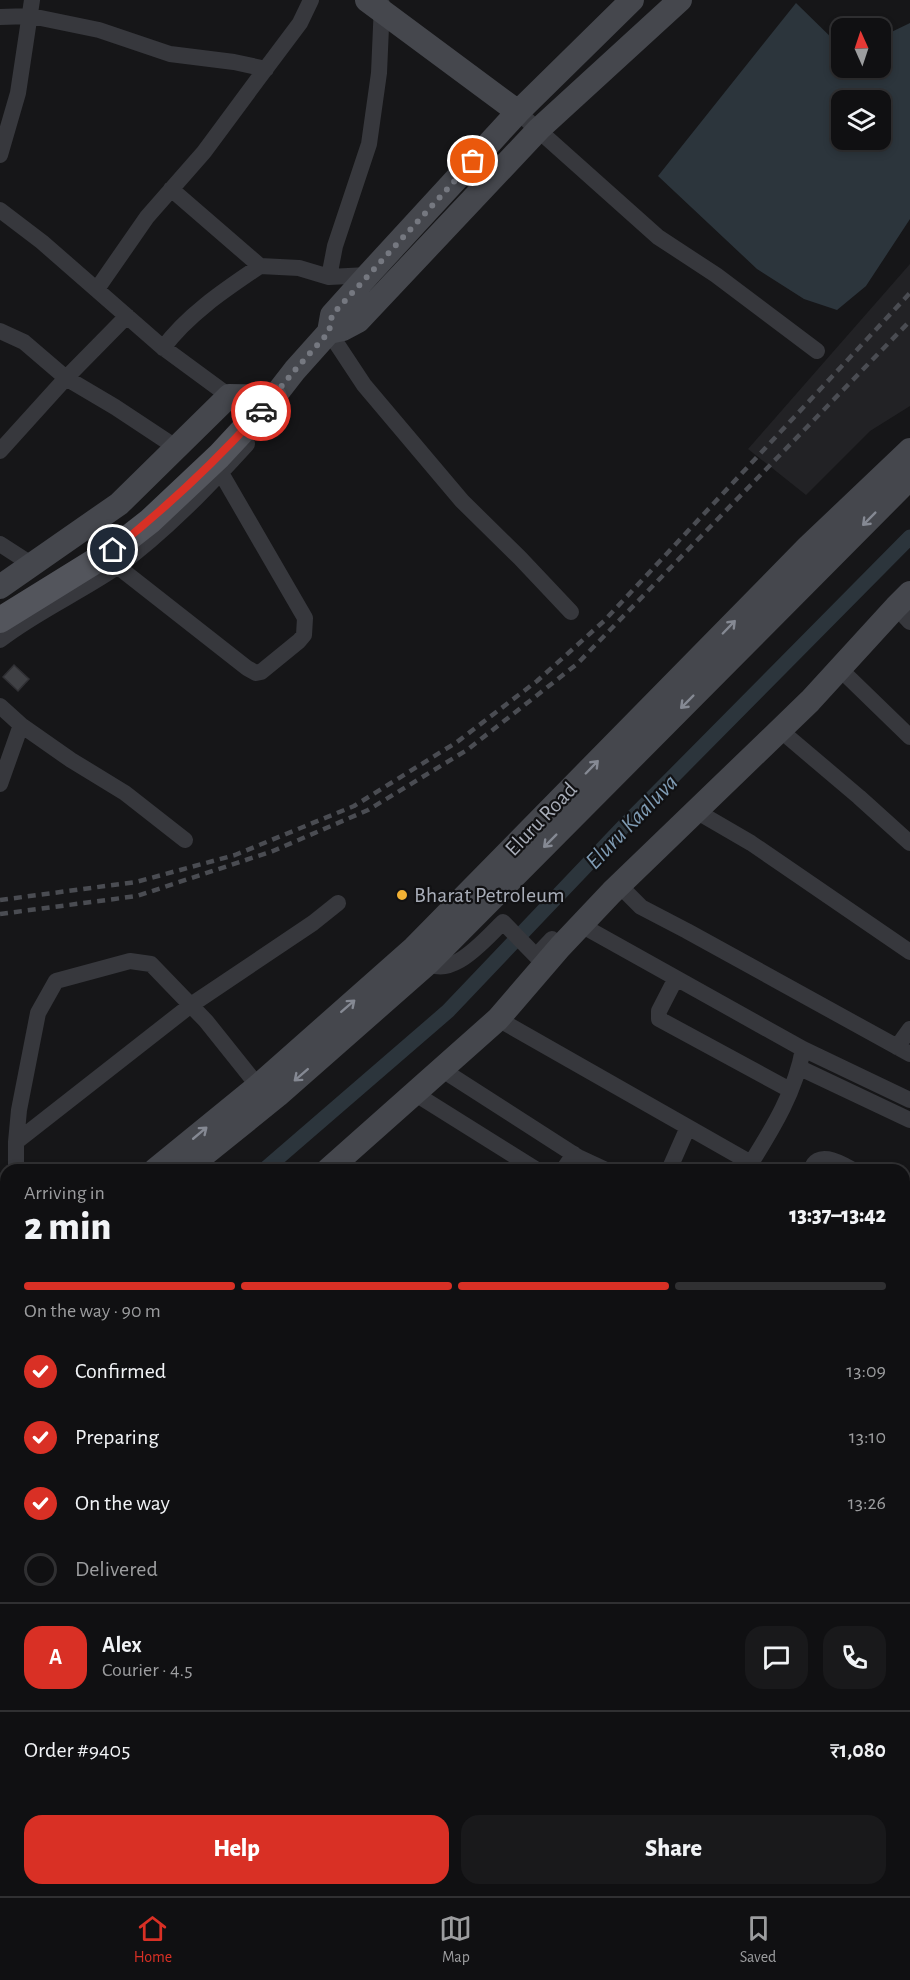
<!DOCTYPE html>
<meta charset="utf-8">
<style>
body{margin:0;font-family:"Alegreya Sans",sans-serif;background:#19191b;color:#f1f3f6;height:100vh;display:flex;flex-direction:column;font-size:22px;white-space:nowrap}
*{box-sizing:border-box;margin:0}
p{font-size:20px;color:#9c9d9f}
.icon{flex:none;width:33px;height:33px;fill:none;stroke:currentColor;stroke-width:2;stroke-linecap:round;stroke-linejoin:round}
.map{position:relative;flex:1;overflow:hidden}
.panel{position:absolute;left:0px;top:1164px;width:910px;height:732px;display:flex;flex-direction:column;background:#101012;border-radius:18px 18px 0 0;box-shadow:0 3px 9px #0003,0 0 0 2px #303032}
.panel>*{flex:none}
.needle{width:39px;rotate:357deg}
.tools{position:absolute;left:831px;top:18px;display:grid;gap:12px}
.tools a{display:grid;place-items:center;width:60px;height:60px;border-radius:12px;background:#101012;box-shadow:0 3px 9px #0003,0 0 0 2px #303032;font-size:30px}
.pin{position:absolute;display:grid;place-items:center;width:51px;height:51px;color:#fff;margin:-26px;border:3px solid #fff;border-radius:50%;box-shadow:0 2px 6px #0007}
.courier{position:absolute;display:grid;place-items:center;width:60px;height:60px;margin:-30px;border:4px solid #d93025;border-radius:50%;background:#fff;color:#222;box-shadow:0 2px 8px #0007}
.headline em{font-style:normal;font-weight:800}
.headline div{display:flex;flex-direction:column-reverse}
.headline{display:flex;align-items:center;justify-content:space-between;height:102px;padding:0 24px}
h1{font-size:39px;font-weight:800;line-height:45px}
.bar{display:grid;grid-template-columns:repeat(4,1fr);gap:9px 6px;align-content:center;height:72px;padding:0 24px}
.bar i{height:8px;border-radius:4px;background:#303032}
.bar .active{background:#d93025}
.bar p{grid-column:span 4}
.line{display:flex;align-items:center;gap:15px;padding:0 24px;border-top:2px solid #303032}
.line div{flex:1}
.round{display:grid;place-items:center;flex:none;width:63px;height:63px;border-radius:18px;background:#19191b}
ol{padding:0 24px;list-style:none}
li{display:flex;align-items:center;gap:18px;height:66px}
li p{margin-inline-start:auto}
li .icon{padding:6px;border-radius:50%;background:#d93025;color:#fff;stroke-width:4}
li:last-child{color:#9c9d9f}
li i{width:33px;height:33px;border:3px solid #303032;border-radius:50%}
.cta{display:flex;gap:12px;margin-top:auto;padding:12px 24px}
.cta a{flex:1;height:69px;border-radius:18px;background:#d93025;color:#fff;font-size:24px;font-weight:800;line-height:69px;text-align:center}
.cta a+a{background:#19191b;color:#f1f3f6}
.dock{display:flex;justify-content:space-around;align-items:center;height:84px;border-top:2px solid #303032;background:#101012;font-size:16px;color:#9c9d9f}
.dock a{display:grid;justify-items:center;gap:3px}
.dock .active{color:#d93025}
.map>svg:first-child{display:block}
</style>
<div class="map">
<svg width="910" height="1896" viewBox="0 0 910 1896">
<rect width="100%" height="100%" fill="#161618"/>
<!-- built -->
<path fill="#222225" d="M 910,264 L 910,406 L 870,431 L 806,495 L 748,449 Z"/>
<!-- water -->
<path fill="#2c353c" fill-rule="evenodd" d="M 796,3 L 841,47 L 842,68 L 880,68 L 881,37 L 910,23 L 910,219 L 866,286 L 837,310 L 804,299 L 757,269 L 658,176 ZM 842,100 L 880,100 L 880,140 L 842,140 Z"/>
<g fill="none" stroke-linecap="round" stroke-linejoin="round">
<!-- canal -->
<path stroke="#2c353c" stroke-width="15" d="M 264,1170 L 448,1011 L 625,825 L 910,537
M 0,1359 L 6,1356"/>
</g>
<!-- building -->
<path fill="#404145" stroke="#303034" stroke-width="1.5" d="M 14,665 L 29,679 L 18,691 L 3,677 Z"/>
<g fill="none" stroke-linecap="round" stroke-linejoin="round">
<!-- street -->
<path stroke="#37383d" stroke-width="16" d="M 0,17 L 31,16 L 99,30 L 170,54 L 234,62 L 266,69
M 518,112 L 658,237 L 716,275 L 817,351
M 0,155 L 18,93 L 32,0
M 171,189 L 260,266
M 0,210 L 42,242 L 161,346 L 229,396
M 329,277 L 335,246 L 369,144 L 379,73 L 382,4
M 97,289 L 147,217 L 204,152 L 258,79 L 300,23 L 311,0
M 0,331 L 24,342 L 66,378 L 115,407 L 177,448
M 329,332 L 364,385 L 462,501 L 520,558 L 571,612
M 163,348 C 188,314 226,289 260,266 L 299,268 L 329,277 L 368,275
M 0,451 L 66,378 L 127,316
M 0,544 L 31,564
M 117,566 L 247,668 L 256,673 L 261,672 L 299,641 L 304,635 L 305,618 L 221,473
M 896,607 L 910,622
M 0,640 C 36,612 79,593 117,567 C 165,532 207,488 247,444
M 840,669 L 910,737
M 0,706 L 21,725 L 0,784
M 21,725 L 71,760 L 125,793 L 185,840
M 780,730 L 859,797 L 910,843
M 696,811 L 751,843 L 910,952
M 619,885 L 641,907 L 687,931 L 910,1054
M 581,925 L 803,1049 L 910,1100
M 423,958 C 448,985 485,939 503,922 L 536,956 L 552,939 L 556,943
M 676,978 L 659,1011 L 659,1019 L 790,1090
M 498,1019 L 751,1163 C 773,1128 796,1090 803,1049
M 897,1047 L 910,1029
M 800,1068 L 910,1120
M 441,1069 L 578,1157 L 606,1170
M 414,1093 L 537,1170
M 16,1142 L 19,1110 L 38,1013 L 56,981 L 130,961 L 151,964 L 206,1021 L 258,1086
M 18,1170 L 16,1165 L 16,1142 L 191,1005 L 313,923 L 338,903
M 563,1170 L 574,1154
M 669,1170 L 688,1127
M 811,1170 C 817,1149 840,1163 853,1170
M 904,1196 L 910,1198
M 904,1327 L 910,1328
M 904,1409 L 910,1411
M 904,1523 L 910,1483
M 904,1571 L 910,1571
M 0,1623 L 6,1620
M 904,1645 L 910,1645
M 0,1694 L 6,1708
M 0,1800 L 6,1798
M 77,1890 L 79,1896
M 250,1890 L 254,1896
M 409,1890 L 412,1896
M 576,1890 L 578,1896
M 638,1890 L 639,1896
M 797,1890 L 798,1896
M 876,1890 L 876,1896
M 497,1896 L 512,1890
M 743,1896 L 744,1890"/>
<!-- secondary -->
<path stroke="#45474d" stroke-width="24" d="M 367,0 L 518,112
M 329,332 L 343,329 L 358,321 L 539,129 L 680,0
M 0,587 L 119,504 L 229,396 L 274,397 L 295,370 L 329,332 L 332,315 L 368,275 L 518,112 L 632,0
M 155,1170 L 258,1086 L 414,948 L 808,547 L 910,450
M 185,1170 L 278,1095 L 428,963 L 910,478
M 328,1170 L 498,1019 L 560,947 L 612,892 L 810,701 L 896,607 L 910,593
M 0,1276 L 6,1272
M 0,1303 L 6,1300
M 0,1426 L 6,1424"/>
<!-- primary -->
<path stroke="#53555c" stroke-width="26" d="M 0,620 L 113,550 L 150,521 L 219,456 L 274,397"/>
<!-- rail -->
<path stroke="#4a4c52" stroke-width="4.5" stroke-dasharray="8 6" stroke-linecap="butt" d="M 0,900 L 136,882 L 235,855 L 354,806 L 457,742 L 537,681 L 604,621 L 910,293
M 0,914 L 137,896 L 273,851 L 368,810 L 467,750 L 577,664 L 910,321"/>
</g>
<!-- one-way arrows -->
<defs><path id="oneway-shaft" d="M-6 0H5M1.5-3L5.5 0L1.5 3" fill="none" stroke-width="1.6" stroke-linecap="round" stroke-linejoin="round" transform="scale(1.5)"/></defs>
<g stroke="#858993">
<use href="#oneway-shaft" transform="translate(869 519) rotate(135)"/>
<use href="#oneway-shaft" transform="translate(729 627) rotate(-46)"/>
<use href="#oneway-shaft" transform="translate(687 702) rotate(135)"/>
<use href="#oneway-shaft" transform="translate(592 767) rotate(-46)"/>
<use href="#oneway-shaft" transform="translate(550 841) rotate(135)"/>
<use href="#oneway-shaft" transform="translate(348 1006) rotate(-41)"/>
<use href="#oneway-shaft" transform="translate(301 1075) rotate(139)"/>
<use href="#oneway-shaft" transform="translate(200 1133) rotate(-40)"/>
</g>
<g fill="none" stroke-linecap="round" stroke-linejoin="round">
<!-- done -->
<path stroke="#757880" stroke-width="6" stroke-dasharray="0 10.8" d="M 261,411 L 295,370 L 329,332 L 332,315 L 473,161"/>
<!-- route -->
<path stroke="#d93025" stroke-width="8" d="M 113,550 C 166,508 216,461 261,411"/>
</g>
<!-- markers -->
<circle fill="#f2b134" stroke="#111113" stroke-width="2" cx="402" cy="895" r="6"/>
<g text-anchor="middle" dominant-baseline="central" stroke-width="4.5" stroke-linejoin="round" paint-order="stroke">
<!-- street labels -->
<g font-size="22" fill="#a8adb8" stroke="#111113">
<text transform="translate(541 819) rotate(-46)">Eluru Road</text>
</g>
<!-- poi labels -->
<g font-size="22" fill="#a8adb8" stroke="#111113" text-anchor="start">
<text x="414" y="895">Bharat Petroleum</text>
</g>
<!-- water labels -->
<g font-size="24" font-style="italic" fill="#7f9bb3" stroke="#111113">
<text transform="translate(632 822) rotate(-46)">Eluru Kaaluva</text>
</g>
</g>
</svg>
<div class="tools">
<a><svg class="needle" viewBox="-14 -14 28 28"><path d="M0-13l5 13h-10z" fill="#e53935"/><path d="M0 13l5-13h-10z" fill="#9c9d9f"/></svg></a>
<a><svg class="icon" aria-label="layers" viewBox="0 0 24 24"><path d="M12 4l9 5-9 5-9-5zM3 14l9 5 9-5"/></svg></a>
</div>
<div class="pin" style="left:473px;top:161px;background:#ea580c"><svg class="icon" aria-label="bag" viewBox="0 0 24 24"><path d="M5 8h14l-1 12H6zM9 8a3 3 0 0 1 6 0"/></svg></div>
<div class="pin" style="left:113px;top:550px;background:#1f2937"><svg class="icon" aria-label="home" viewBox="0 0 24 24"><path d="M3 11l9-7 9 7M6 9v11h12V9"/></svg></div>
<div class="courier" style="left:261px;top:411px"><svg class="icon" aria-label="car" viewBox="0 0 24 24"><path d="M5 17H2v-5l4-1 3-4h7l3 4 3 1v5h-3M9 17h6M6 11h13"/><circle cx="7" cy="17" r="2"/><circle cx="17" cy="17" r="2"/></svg></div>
<section class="panel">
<div class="headline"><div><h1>2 min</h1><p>Arriving in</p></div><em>13:37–13:42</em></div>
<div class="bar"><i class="active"></i><i class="active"></i><i class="active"></i><i></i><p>On the way · 90 m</p></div>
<ol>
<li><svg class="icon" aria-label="check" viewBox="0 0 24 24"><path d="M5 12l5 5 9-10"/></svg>Confirmed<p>13:09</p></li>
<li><svg class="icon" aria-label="check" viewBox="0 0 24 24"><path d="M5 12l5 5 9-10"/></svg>Preparing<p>13:10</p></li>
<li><svg class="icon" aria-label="check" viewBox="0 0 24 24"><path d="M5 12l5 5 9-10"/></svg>On the way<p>13:26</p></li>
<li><i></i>Delivered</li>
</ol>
<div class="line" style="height:108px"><b class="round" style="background:#d93025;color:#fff">A</b><div><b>Alex</b><p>Courier · 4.5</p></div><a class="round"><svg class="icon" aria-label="chat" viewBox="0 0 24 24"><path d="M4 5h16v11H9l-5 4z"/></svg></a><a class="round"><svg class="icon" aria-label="phone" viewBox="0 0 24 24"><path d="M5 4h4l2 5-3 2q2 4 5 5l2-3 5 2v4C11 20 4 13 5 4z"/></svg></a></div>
<div class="line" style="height:78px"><div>Order #9405</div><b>₹1,080</b></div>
<div class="cta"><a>Help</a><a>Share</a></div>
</section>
</div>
<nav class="dock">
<a class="active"><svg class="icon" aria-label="home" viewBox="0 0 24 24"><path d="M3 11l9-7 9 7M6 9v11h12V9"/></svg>Home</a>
<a><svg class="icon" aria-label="map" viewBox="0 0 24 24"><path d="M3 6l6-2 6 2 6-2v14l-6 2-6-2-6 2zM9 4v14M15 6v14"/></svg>Map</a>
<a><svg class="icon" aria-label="saved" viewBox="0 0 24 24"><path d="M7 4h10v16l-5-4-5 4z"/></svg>Saved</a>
</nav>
